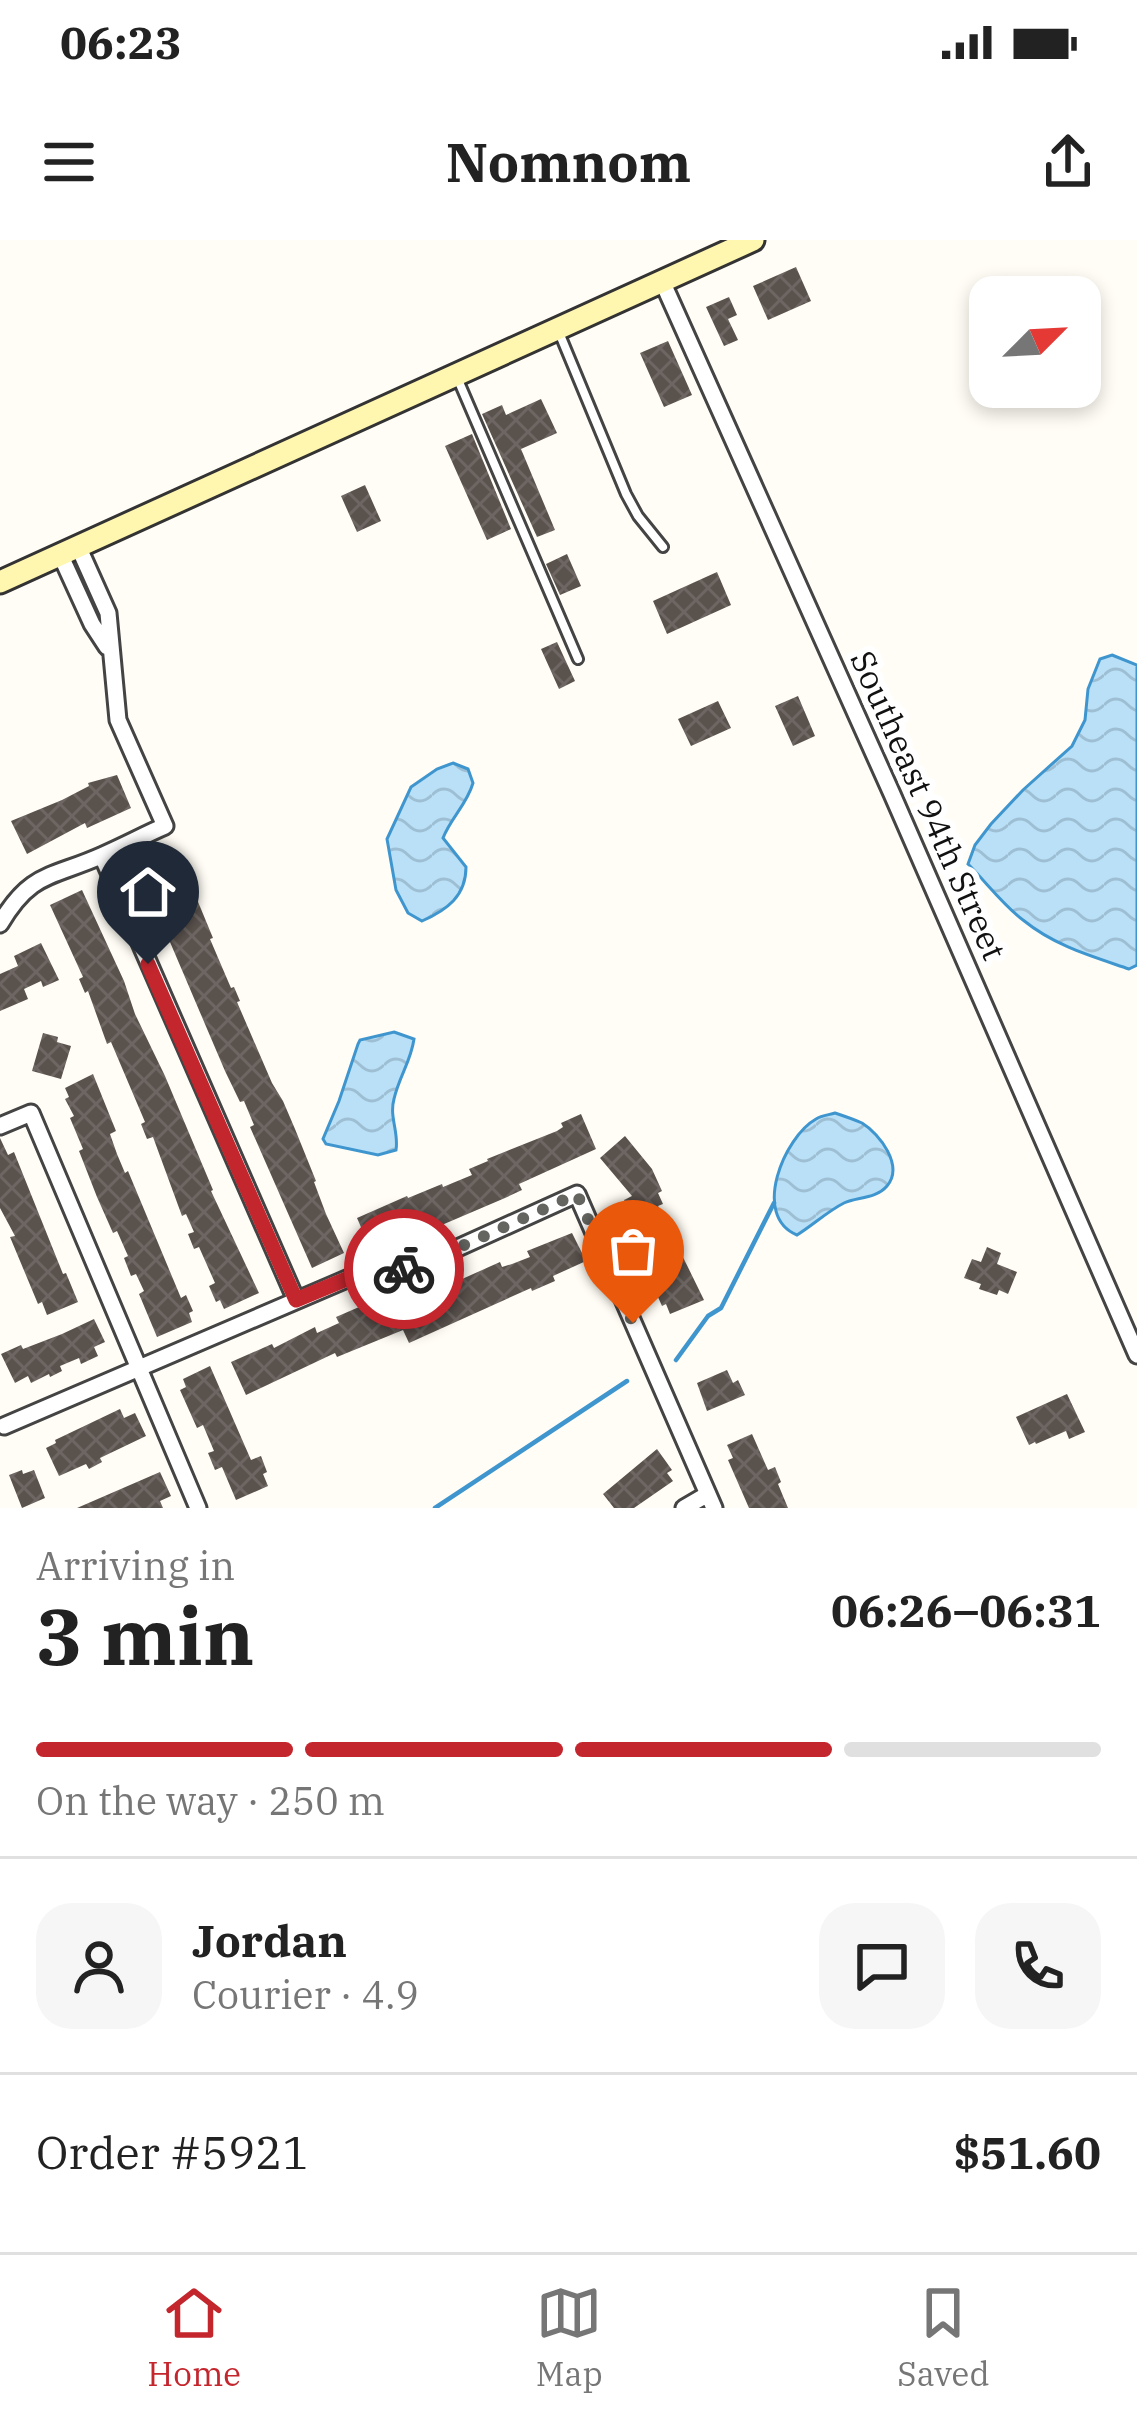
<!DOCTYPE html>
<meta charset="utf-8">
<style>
body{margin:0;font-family:"IBM Plex Serif",serif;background:#f6f6f6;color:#222;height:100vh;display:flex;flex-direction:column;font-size:45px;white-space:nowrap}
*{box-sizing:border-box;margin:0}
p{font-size:39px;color:#767676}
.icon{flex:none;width:66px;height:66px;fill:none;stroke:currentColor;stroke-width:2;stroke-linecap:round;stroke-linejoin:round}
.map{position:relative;height:1268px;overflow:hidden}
.details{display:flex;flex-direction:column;background:#fff;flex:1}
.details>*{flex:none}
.needle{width:78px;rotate:66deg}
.controls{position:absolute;left:969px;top:36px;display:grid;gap:24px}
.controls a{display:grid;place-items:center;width:132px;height:132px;border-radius:24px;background:#fff;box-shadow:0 6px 18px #0003;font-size:60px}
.pin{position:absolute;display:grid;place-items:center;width:102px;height:102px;color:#fff;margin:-123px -51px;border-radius:50% 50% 50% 0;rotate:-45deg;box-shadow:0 0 12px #0007}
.pin .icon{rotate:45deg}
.courier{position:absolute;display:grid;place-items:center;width:120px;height:120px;margin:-60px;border:9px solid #c4262e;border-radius:50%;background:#fff;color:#222;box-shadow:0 3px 15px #0007}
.summary em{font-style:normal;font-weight:700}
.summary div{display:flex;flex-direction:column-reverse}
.summary{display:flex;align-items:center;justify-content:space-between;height:204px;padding:0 36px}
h1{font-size:78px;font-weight:700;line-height:90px}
.bar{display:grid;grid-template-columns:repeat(4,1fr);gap:18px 12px;align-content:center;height:144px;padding:0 36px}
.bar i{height:15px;border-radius:9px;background:#e0e0e0}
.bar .selected{background:#c4262e}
.bar p{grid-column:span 4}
.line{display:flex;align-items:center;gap:30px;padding:0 36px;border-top:3px solid #e0e0e0}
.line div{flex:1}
.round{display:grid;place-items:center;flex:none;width:126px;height:126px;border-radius:36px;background:#f6f6f6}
.status{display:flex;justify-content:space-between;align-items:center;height:84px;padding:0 60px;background:#fff;direction:ltr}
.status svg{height:33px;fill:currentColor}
header{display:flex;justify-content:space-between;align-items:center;height:156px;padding:0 36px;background:#fff;font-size:54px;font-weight:700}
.tabs{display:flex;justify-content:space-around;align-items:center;height:168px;border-top:3px solid #e0e0e0;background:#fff;font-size:33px;color:#767676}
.tabs a{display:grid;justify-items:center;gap:6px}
.tabs .selected{color:#c4262e}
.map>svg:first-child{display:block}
</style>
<div class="status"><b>06:23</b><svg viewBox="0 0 49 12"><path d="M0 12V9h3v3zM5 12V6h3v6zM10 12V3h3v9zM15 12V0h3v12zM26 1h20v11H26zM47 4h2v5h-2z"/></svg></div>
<header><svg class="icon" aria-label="menu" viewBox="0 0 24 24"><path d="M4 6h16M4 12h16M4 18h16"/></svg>Nomnom<svg class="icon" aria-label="share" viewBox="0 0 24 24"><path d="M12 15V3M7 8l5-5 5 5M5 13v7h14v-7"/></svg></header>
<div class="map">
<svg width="1137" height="1268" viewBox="0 0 1137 1268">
<defs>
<pattern id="water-waves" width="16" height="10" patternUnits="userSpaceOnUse" patternTransform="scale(3)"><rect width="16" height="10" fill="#b9e0f7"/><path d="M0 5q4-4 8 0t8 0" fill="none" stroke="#9ebfd3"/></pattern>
<pattern id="building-cross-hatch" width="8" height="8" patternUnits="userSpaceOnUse" patternTransform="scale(3)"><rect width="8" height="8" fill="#5a524d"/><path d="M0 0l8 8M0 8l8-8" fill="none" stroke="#6d6662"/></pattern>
</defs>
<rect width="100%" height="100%" fill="#fffdf5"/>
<!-- water -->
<path fill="url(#water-waves)" stroke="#3f96cf" stroke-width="3" d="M 1112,415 L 1137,425 L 1137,725 L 1129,729 C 1091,716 1055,706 1023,680 C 1003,665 986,642 968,624 L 975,605 L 991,584 L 1023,550 L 1072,506 L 1085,480 L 1088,449 L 1100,419 Z
M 453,523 L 468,529 L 473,543 C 467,564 451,578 443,598 L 466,627 C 466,656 447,670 422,681 L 408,673 L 396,650 L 387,599 L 411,547 L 437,529 Z
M 394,792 L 414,799 C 411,821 399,837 394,859 C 389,877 399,892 396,910 L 378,915 L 326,904 L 323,899 L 339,861 L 358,804 L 360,800 Z
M 835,873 C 844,876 853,879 862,883 C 880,894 904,926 887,946 C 876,959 857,957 844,963 C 828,971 813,985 797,995 C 751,976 784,897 816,879 C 822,875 829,875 835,873 Z"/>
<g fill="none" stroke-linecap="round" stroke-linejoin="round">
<!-- stream -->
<path stroke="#3f96cf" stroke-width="4.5" d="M 676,1120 L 708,1076 L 721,1068 L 774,963
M 435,1268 L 627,1141"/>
</g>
<!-- building -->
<path fill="url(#building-cross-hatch)" d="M 796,27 L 811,61 L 768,80 L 753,46 Z
M 729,57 L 737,75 L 728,79 L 738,100 L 724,106 L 706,67 Z
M 668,101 L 692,155 L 664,167 L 640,113 Z
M 541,159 L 557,193 L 521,209 L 555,290 L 537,297 L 482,174 L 502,165 L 506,175 Z
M 472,194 L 511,289 L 487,300 L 445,206 Z
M 365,245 L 381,281 L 357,292 L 341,256 Z
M 567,314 L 581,346 L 560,355 L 546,324 Z
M 717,332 L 731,365 L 667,394 L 653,361 Z
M 557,402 L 575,441 L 559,449 L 541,409 Z
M 798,456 L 815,496 L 793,506 L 775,466 Z
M 718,461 L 731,488 L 691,506 L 678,479 Z
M 117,535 L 131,568 L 87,588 L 85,583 L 27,614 L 11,581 L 62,560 L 89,546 L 88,543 Z
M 168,609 L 174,622 L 180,619 L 201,669 L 213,698 L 210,699 L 231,748 L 234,747 L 240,761 L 237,762 L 272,843 L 283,861 L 295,889 L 316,941 L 314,942 L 326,974 L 344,1013 L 312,1028 L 250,887 L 254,885 L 244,861 L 240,862 L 225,831 L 167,695 L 172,693 L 161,668 L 157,670 L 142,638 L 144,637 L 138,621 Z
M 82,650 L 124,741 L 135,774 L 165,836 L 213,950 L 211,951 L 259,1053 L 224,1069 L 220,1060 L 216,1062 L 209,1046 L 215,1043 L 199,1007 L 194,1009 L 188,994 L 194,992 L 186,974 L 182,976 L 153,897 L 147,899 L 141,884 L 145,882 L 111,802 L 107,804 L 88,751 L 85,753 L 79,739 L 83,737 L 50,665 Z
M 41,703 L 59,740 L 43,747 L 41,741 L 24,749 L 28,759 L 0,771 L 0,734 L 18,726 L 14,716 Z
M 43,793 L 58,797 L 57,802 L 71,806 L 61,839 L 32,831 Z
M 93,834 L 116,891 L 110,894 L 117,914 L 125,933 L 128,931 L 181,1058 L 186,1055 L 193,1071 L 189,1073 L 192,1082 L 157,1097 L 139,1054 L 144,1051 L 136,1034 L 131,1036 L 124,1018 L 128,1016 L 117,991 L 113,993 L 97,957 L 79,911 L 83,909 L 70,878 L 74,876 L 65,859 L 69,857 L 65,848 Z
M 581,874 L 596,909 L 519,944 L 522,950 L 505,958 L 409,999 L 406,992 L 370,1008 L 357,978 L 407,956 L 408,958 L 442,944 L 443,947 L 472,935 L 469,929 L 488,921 L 487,919 L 557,891 L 563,887 L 561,883 Z
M 625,896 L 652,929 L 662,951 L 658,953 L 663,964 L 658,966 L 704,1060 L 670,1074 L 666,1064 L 662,1066 L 626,986 L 634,983 L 624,960 L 632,956 L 600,918 Z
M 0,898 L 8,915 L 14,912 L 63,1034 L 66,1033 L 78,1062 L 47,1075 L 42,1062 L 38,1064 L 10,997 L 15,996 L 0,968 Z
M 572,993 L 586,1021 L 553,1036 L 555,1041 L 532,1051 L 531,1048 L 409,1103 L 403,1090 L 337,1117 L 335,1113 L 246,1155 L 231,1122 L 272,1104 L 274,1108 L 315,1087 L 317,1093 L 339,1083 L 336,1077 L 366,1064 L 369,1070 L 382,1064 L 386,1072 L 419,1057 L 422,1062 L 444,1052 L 442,1048 L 500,1022 L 502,1027 L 512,1024 L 530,1017 L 527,1011 Z
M 987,1007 L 1001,1013 L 997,1024 L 1017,1032 L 1008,1054 L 999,1050 L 997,1055 L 979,1049 L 981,1044 L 964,1038 L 972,1019 L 981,1022 Z
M 94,1079 L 105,1102 L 94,1107 L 98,1116 L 81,1124 L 79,1118 L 60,1126 L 62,1131 L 50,1137 L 49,1134 L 31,1143 L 28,1136 L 15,1143 L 1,1114 L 21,1105 L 23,1109 L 62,1094 Z
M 210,1126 L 251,1220 L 261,1216 L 267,1232 L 263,1234 L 268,1246 L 236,1260 L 222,1227 L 215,1230 L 208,1213 L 214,1211 L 203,1185 L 197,1188 L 180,1150 L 186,1147 L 183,1139 Z
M 727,1130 L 733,1143 L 738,1140 L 745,1155 L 707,1171 L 697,1143 Z
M 1067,1154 L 1085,1192 L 1069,1199 L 1066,1191 L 1036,1204 L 1035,1202 L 1029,1205 L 1016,1177 Z
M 120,1169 L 124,1178 L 135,1173 L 146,1196 L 100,1218 L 102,1222 L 89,1229 L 86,1224 L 59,1236 L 46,1208 L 56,1203 L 55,1200 Z
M 752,1194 L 768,1230 L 775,1227 L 781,1242 L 778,1244 L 788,1268 L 749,1268 L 728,1220 L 733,1218 L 727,1205 Z
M 657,1209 L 672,1230 L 667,1233 L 673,1241 L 634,1268 L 614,1268 L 603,1254 Z
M 22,1230 L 23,1234 L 34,1230 L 45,1258 L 22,1268 L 9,1235 Z
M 160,1232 L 171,1256 L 160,1261 L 163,1268 L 77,1268 Z"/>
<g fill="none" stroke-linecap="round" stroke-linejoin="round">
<defs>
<path id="lane" d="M 558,90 L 626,254 L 638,276 L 663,307
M 456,135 L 578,419"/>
<path id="street" d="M 662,41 L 892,554 L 1137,1115
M 60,314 L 92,384 L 107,407
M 102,616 L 296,1060
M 0,684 C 31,631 52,638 103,615 C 124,606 144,595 165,586 L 118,480 L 108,373 L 78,306
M 0,886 L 31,873 L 198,1268
M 4,1186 L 349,1038 L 411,1029 L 577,954 L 714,1268
M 684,1268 L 708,1254"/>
<path id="secondary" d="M 0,342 L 753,0"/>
</defs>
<!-- lane casing -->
<use href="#lane" stroke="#444" stroke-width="14"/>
<!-- street casing -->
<use href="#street" stroke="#444" stroke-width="21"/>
<!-- secondary casing -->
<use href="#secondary" stroke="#333" stroke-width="27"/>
<!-- lane -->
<use href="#lane" stroke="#fff" stroke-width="8"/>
<!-- street -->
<use href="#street" stroke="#fff" stroke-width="15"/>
<!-- secondary -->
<use href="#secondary" stroke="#fff6b0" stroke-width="21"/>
</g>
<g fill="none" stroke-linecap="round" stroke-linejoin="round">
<!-- done -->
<path stroke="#646461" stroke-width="12" stroke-dasharray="0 21.6" d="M 404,1029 L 440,1016 L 577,954 L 633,1083"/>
<!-- route -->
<path stroke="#c4262e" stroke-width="15" d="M 148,724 L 296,1060 L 349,1038 L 404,1029"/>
</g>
<g text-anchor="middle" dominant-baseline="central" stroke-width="12" stroke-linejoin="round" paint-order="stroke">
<!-- street labels -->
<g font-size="33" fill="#111" stroke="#fff">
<text transform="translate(929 565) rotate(66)">Southeast 94th Street</text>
</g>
</g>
</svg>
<div class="controls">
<a><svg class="needle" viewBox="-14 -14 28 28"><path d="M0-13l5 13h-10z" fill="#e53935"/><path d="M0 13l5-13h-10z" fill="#767676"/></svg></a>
</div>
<div class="pin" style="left:633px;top:1083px;background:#ea580c"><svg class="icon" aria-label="bag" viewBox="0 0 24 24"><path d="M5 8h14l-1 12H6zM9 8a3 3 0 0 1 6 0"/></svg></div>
<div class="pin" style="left:148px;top:724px;background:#1f2937"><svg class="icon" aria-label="home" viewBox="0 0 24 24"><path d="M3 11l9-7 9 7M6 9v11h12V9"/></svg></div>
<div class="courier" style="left:404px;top:1029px"><svg class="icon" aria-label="bike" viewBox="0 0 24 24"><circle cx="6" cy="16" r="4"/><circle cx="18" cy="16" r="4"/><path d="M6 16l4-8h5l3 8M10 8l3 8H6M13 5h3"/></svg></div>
</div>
<section class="details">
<div class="summary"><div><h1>3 min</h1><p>Arriving in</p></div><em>06:26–06:31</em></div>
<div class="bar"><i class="selected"></i><i class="selected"></i><i class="selected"></i><i></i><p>On the way · 250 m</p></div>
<div class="line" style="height:216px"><a class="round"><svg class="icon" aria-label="person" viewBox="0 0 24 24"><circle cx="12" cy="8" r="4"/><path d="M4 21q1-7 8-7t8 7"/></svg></a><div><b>Jordan</b><p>Courier · 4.9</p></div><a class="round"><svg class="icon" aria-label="chat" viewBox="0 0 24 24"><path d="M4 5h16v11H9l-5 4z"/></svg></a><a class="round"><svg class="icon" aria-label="phone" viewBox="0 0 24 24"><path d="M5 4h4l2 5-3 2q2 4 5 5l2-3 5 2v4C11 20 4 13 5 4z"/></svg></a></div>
<div class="line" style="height:156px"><div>Order #5921</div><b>$51.60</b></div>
</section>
<nav class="tabs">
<a class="selected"><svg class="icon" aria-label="home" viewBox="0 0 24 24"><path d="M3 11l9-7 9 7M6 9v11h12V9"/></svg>Home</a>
<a><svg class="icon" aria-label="map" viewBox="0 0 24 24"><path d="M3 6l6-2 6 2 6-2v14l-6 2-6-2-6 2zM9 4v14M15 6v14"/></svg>Map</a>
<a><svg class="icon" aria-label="saved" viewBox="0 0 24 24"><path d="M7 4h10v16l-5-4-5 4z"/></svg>Saved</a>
</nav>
